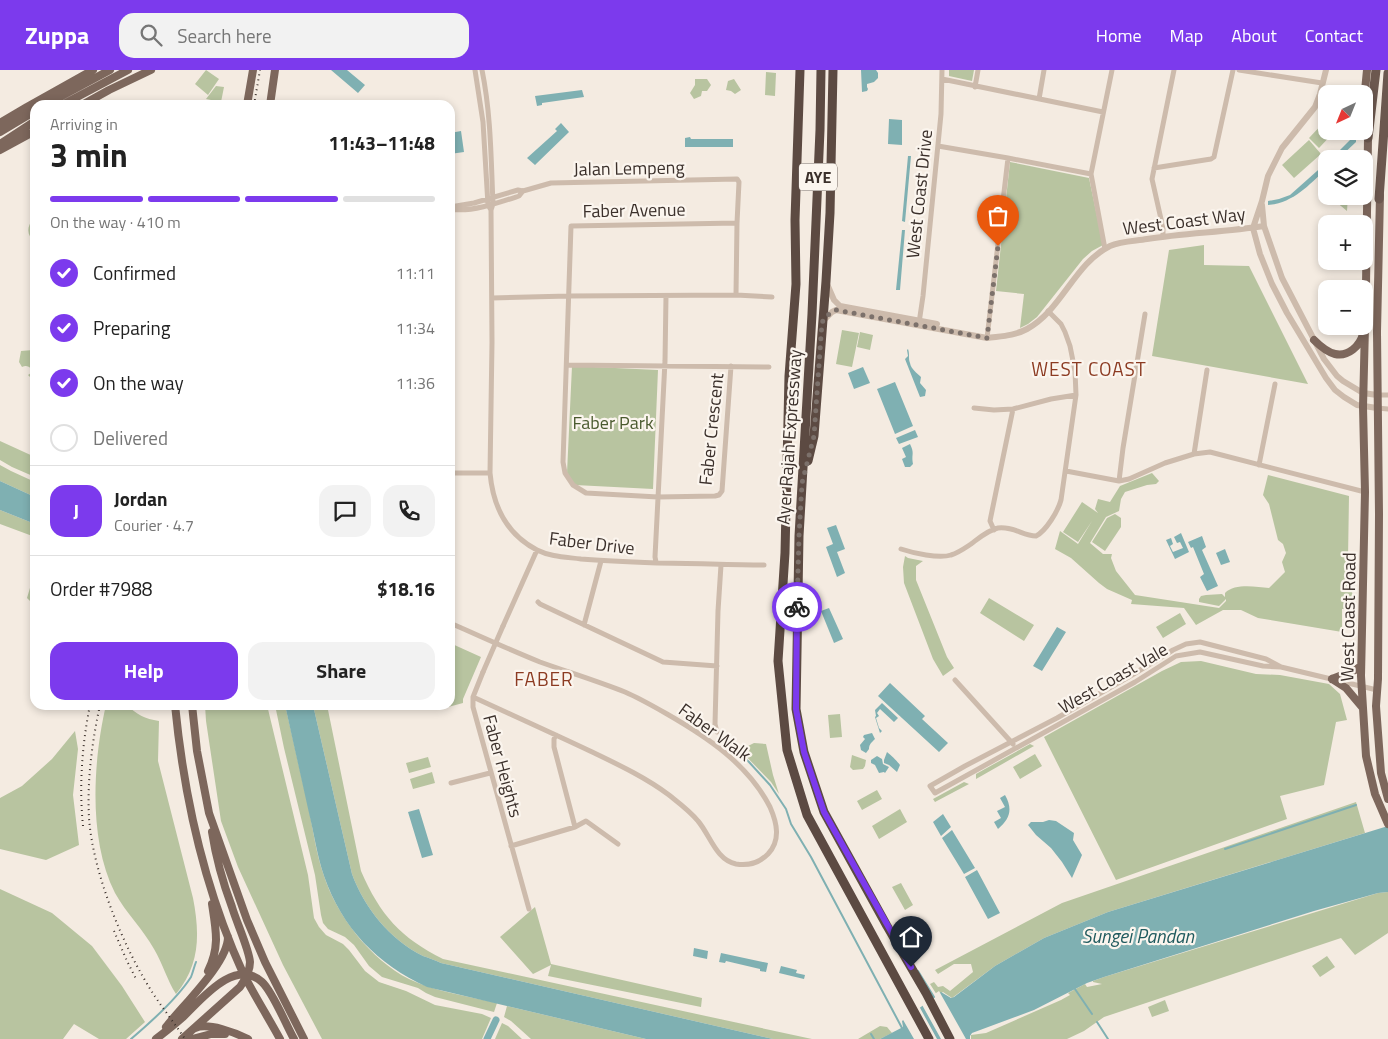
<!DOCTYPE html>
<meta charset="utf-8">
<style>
body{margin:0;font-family:"Titillium Web",sans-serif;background:#f2f2f2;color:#222;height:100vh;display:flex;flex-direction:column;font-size:19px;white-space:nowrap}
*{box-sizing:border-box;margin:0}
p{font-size:16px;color:#767676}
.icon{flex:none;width:28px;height:28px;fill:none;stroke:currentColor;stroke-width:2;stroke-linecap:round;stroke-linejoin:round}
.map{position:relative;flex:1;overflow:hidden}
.panel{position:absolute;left:30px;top:30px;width:425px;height:610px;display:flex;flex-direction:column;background:#fff;border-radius:15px;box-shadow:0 2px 8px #0003}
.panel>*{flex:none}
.needle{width:32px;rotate:223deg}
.controls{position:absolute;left:1318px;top:15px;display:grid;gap:10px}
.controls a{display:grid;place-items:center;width:55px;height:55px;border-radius:10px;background:#fff;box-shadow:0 2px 8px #0003;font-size:25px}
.pin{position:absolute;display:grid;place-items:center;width:42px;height:42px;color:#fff;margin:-51px -21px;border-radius:50% 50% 50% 0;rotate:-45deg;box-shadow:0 0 5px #0007}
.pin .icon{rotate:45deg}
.courier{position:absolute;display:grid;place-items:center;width:50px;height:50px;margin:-25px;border:4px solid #7c3aed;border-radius:50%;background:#fff;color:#222;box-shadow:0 1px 6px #0007}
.head em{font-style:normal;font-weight:700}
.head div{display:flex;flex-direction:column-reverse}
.head{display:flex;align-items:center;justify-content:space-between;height:85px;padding:0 20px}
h1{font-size:32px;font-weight:700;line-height:38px}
.bar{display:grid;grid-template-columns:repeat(4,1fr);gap:8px 5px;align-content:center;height:60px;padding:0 20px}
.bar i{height:6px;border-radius:4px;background:#e0e0e0}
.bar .current{background:#7c3aed}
.bar p{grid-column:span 4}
.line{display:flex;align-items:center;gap:12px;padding:0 20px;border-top:1px solid #e0e0e0}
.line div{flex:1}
.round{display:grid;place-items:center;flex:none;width:52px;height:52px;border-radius:15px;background:#f2f2f2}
ol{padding:0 20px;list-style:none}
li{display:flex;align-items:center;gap:15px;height:55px}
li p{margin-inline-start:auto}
li .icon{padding:5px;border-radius:50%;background:#7c3aed;color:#fff;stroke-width:4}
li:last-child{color:#767676}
li i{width:28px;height:28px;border:2px solid #e0e0e0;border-radius:50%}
.action{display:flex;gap:10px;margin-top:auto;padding:10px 20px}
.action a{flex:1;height:58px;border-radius:15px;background:#7c3aed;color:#fff;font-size:20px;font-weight:700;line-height:58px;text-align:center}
.action a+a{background:#f2f2f2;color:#222}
header{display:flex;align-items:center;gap:30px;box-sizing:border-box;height:70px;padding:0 25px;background:#7c3aed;color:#fff}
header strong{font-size:24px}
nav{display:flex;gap:28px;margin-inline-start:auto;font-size:18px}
.search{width:350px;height:45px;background:#f2f2f2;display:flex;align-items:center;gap:12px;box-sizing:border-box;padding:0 18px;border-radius:15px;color:#767676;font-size:19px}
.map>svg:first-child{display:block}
</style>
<header>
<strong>Zuppa</strong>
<div class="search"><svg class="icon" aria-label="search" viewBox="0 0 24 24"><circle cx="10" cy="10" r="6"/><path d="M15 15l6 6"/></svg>Search here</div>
<nav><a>Home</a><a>Map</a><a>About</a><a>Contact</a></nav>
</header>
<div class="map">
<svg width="1388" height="969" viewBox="0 0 1388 969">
<rect width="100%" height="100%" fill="#f4ebe1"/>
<!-- green -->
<path fill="#b8c4a0" d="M 206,0 L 219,9 L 208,25 L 195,14 Z
M 949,0 L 974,0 L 972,11 L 949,6 Z
M 766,2 L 776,3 L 775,26 L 765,25 Z
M 695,9 L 707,9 L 711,15 L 707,21 L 702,21 L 701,26 L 694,29 L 690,23 L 695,15 Z
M 734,9 L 741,20 L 735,24 L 731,21 L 726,20 L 728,11 Z
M 216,16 L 224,17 L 221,32 L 206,29 Z
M 1326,50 L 1326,61 L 1335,61 L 1319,78 L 1309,68 Z
M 1309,70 L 1321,84 L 1294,108 L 1282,95 Z
M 1010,92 L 1089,108 L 1103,175 L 1092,181 L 1083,189 L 1037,247 L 1028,254 L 1020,258 L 1024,224 L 996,221 Z
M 1329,126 L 1348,126 L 1347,141 Z
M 35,148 L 35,173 C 27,165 26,158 33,149 Z
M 1204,175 L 1204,195 L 1249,196 L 1308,314 L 1152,286 L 1169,180 Z
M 842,260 L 859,263 L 852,297 L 836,294 Z
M 860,262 L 873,265 L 870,280 L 857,277 Z
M 33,280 L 35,283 L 35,306 L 30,307 L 28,305 L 31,303 L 32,299 C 28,296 26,295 22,297 L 19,292 L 21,281 Z
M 572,296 L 658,300 L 653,419 L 575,415 L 567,403 Z
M 0,371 L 35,387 L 35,407 L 12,397 L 0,390 Z
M 0,395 L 11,401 L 35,412 L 35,427 L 0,411 Z
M 1152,403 L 1159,411 L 1156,414 L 1147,415 L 1125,422 L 1121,429 L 1119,441 L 1106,447 L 1090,473 L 1103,484 L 1112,484 L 1111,488 L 1116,501 L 1135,525 L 1219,538 L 1226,531 L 1226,529 L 1219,536 L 1199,532 L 1199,529 L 1201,526 L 1206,525 L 1222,524 L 1225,527 L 1225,523 C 1235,513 1256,517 1269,518 L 1285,502 L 1282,492 L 1286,483 L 1283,474 L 1278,470 L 1269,434 L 1263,425 L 1268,405 L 1349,426 L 1348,489 L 1351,500 L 1353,539 L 1342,539 L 1342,562 L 1258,548 L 1241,540 L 1223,540 L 1196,555 L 1184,538 L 1131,534 L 1132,530 L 1107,519 L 1099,513 L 1071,488 L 1055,479 L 1060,461 L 1078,474 L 1092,451 L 1078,472 L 1063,462 L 1082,432 L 1098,443 L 1095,439 L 1098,429 L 1110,432 L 1120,416 Z
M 0,440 L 35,454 L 35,467 L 0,454 Z
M 1115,444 L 1121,448 L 1121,457 L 1105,481 L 1092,472 L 1107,448 Z
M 905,486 L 908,488 L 923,491 L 916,496 L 916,510 L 947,587 L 954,598 L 943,606 L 933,589 L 904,513 L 903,497 Z
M 35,508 L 35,536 L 27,528 L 32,511 Z
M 989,528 L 1034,555 L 1024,571 L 980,543 Z
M 1180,543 L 1186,554 L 1163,568 L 1156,557 Z
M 450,573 L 481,587 L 463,629 L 463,633 L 437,640 L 435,635 L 450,635 Z
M 1201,591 L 1256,604 L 1280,605 L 1329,614 L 1340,624 L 1347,650 L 1336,652 L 1324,715 L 1280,726 L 1287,749 L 1116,810 L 1044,667 L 1162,601 L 1181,592 Z
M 106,635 L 127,635 C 136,644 145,649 159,651 L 158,691 L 193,828 C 200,864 200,895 176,924 C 167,910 163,894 154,879 C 143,859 126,843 115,823 C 88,770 93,691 106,635 Z
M 205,635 L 267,635 L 308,805 L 314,848 L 319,857 L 326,865 L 343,874 L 349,880 L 365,901 L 379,912 L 406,921 L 435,935 L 482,944 L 491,948 L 482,969 L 322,969 L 283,895 L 238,797 L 221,751 L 206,651 Z
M 275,635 L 285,635 C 293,668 300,702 308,735 C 313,758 316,784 324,806 C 337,846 371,890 409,909 C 436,922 468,926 497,933 L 494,942 L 435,927 L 426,923 L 418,918 L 382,907 L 369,896 L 354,875 L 345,867 L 328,859 L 323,853 L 321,845 L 315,805 L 284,678 Z
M 313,635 L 327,635 L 361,801 C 380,845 401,868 443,889 L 812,969 L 773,969 L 441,893 C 435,890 429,888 423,886 C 390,870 364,837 352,804 Z
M 840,644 L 842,667 L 830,668 L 828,645 Z
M 75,661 L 78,679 L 73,725 L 79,775 L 46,790 L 0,779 L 0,728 L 22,716 L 52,689 Z
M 754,673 L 766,674 L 773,705 L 779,724 L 771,712 L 740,680 Z
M 1030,674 L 1034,676 L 976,709 L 976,704 Z
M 1035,684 L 1042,696 L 1020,709 L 1013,697 Z
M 852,685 L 866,690 L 865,696 L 863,699 L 853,700 L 850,697 Z
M 428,687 L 431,697 L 409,703 L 406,693 Z
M 432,702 L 435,713 L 413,719 L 410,709 Z
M 964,712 L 969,714 L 935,732 L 933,729 Z
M 877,720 L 882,729 L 862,740 L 857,731 Z
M 1356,732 L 1365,763 L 1108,842 L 1044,868 L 995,896 L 952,928 L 943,922 L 937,925 L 930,914 L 934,912 L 938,917 L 943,916 L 950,921 L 973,902 L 971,894 L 954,894 L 938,904 L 935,900 L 1062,833 Z
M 900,739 L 907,752 L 879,769 L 872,756 Z
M 901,813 L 913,835 L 905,840 L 892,817 Z
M 0,819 L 52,843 L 92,876 L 122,916 L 145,952 L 126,969 L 99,969 L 74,954 L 63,969 L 0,969 Z
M 1388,822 L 1388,863 L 1355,885 L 1341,868 L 1104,947 L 1084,961 L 1067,969 L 971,969 L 971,965 L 986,963 L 1061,930 L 1070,925 L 1068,923 L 1085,914 L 1087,917 L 1102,914 L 1093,912 L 1093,911 L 1104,907 L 1378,823 Z
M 535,837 L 551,894 L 702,928 L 701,937 L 548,906 L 551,895 L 533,904 L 500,867 Z
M 1327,886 L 1335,897 L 1320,907 L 1312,896 Z
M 1165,930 L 1169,941 L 1152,947 L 1148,937 Z
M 507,936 L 646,969 L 531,969 L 511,951 L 504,947 Z
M 502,953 L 508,956 L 522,969 L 495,969 Z
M 880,956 L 887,957 L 892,963 L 880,969 L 858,969 Z"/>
<!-- water -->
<path fill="#7fb0b2" d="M 331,0 L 347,0 L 365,15 L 358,23 Z
M 861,0 L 876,0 L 878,3 L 878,8 L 874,12 L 867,14 L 867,17 L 868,19 L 867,21 L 862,22 Z
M 582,20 L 584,27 L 542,33 L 542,35 L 537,36 L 535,26 Z
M 889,49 L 902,50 L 902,75 L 888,74 Z
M 561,53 L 569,62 L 535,95 L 527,88 L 557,61 L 555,59 Z
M 461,61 L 464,82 L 450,84 L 450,63 Z
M 1356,64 L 1356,72 L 1338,89 L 1331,89 Z
M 690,67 L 691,69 L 733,69 L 733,77 L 685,77 L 685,68 Z
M 908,86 L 911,86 L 905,152 L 902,151 Z
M 1326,93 L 1326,99 C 1308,116 1293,133 1268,135 L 1268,131 L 1279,129 L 1290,125 Z
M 902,160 L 905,160 L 900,220 L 896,220 Z
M 908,279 C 910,285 908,288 910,293 C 911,299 917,303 921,307 L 920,313 L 926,320 L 925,326 L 920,327 L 905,289 L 908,286 L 907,280 Z
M 863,297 L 870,313 L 854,319 L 848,303 Z
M 895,312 L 913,356 L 895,364 L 877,319 Z
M 915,360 L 918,367 L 899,374 L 896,368 Z
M 910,374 C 915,384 911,384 913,394 L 910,397 L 905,397 L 902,389 L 906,387 L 902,378 Z
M 0,411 L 35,427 L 35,454 L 0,440 Z
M 836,455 L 845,479 L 837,482 L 845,503 L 837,507 L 826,477 L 833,474 L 827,458 Z
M 1181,463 L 1189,482 L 1175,489 L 1166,470 L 1171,468 L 1173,474 L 1170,476 L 1173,482 L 1183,478 L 1180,472 L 1177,473 L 1174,467 Z
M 1202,466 L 1206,477 L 1202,480 L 1218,516 L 1207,521 L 1200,507 L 1204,504 L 1193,477 L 1191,478 L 1188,472 Z
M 1225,479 L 1230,492 L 1221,495 L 1216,483 Z
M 829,538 L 843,569 L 834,573 L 821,541 Z
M 1057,557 L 1066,562 L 1042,601 L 1033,596 Z
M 890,613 L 925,646 L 922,649 L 948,673 L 939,682 L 878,626 Z
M 882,633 L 898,648 L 894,652 L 880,639 L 877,643 L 879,646 L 876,648 L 879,658 L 882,661 L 880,663 L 875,647 L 876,646 L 875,640 Z
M 285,635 L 313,635 L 352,804 C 364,837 390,870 423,886 C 429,888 435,890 441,893 L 773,969 L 646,969 L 427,917 C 377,894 342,858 324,806 C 317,786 314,763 309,743 C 301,707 293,671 285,635 Z
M 872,663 L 875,669 C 872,672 869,674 869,679 L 866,683 L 861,680 L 860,675 L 865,669 L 863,667 L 864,665 Z
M 887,682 C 891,685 897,691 900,695 L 897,702 L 889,695 L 884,693 L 884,690 Z
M 877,686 L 882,689 L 883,694 L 889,697 L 885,703 L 884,702 L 879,703 L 875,695 L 871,693 L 871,690 Z
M 1005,725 C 1013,739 1010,749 998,759 L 994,752 L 1001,748 L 997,741 L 1005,737 L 1000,728 Z
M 419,739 L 433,785 L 422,788 L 408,742 Z
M 943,744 L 951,757 L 941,766 L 933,752 Z
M 1049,750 L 1056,751 L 1074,763 L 1073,770 L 1082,785 L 1072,808 L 1062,792 L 1051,778 L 1036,765 L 1028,755 L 1031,752 L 1043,752 Z
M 1388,756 L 1388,822 L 1378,823 L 1314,841 L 1104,907 L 1087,913 L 1034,940 L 972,963 L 970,966 L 970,969 L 880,969 L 903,957 L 902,951 L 941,922 L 951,928 L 954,927 L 995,896 L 1044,868 L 1108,842 Z
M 952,760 L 975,798 L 964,804 L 942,768 Z
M 977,800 L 1000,843 L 988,849 L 965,807 Z
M 694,878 L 708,881 L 707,889 L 693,886 Z
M 721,883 L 768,893 L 766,902 L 760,901 L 760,899 L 726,891 L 725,893 L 719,892 Z
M 781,896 L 797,900 L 796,903 L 805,905 L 804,909 L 779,903 Z"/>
<!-- pier -->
<path fill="#f4ebe1" d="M 939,921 L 966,969 L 941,969 L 921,933 Z
M 919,936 L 937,969 L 914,969 L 902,948 Z"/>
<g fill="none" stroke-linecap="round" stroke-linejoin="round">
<!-- stream -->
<path stroke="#7fb0b2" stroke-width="2" d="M 725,670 L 749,692 L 770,715 L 786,739 L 791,754 L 811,787 L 902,958
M 1225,779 L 1356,735
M 918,901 L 934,927
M 1075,919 L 1092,944
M 1097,952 L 1108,969
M 871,964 L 874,969
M 131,969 C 151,952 177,929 191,907 C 193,902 194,897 196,892"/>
<!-- canal -->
<path stroke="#7fb0b2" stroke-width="7" d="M 487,969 L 496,950"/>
<!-- minor -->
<path stroke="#cdbbac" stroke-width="5" d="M 475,0 L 483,52 L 488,135 L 491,140
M 482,0 C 491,44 491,89 493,134 L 491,140 L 492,272 L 490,403 C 493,436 506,464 537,480 C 551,487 566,487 581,489 C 607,491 632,492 657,493 C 693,493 728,495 764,495
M 1239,0 L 1322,13
M 942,9 L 1103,42
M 975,17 L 978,0
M 1039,29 L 1044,0
M 938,76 L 1008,88 L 1091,104
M 1154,98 L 1211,89 L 1214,87 L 1233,0
M 451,139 L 456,136 L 474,133 L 518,120 L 523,121 L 551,113 L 737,109 L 739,112 L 737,153 L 736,225
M 451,139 C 470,143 501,132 519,126 L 523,121
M 1163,166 L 1163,158 L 1152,109 L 1174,0
M 1105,179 L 1091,104 L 1112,0
M 492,228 L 569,226 L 736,225 L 772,227
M 919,253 L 923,226 L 941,44 L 942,0
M 987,268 L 1008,88
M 567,295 L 769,297
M 731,296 L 722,421 L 719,425 L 715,426 L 658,427 L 586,423 L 573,415 L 565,403 L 563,392 L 571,156 L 737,153
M 1377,325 L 1388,325
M 974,338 L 994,340 L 1013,339 L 1051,329 L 1076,325
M 1377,338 L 1388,339
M 1194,384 L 1207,300
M 1259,395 L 1275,314
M 1066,401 L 1119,411 L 1129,409 L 1165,393 L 1194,384 L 1210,382 L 1365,422
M 450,403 L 490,403
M 1119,411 L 1123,378 L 1145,244
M 994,460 L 990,451 L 991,446 L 1013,339
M 901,479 C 913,483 939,489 951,485 C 958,483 965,478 971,474 C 979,468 988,460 998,458 C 1014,456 1023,466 1036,466 C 1046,461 1058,441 1061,430 L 1076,325 L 1075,301 L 1070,276 L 1065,262 L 1061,254 L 1048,241
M 656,492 L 655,487 L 665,291 L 666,226
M 538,532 L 540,534 L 663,592 L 717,596
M 450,553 C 480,566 510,580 540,592 C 568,602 597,611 625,622 C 639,628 653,636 667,644 C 707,667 748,694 770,737 C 777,753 781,770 768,784 C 759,793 748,796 736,794 C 716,790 710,765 698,751 C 690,741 679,733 669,725 C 645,707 617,694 590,681 C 552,663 512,645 473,627
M 584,555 L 601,491
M 503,556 L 537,480
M 1281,597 L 1266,589 L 1200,572 L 1186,574 L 1173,580 L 1132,605 L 1057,648 L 965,696 L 930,716 L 935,723 L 1135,612 L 1176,586 L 1200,582 L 1263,596 L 1281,597 L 1377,620
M 483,602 L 473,627 L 473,637 L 529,839
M 955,610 L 1013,674
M 717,662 L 715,654 L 718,541 L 721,495
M 556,665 L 554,669 L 554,677 L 575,757
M 451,713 L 490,703
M 511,776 L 575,757 L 586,751 L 618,774"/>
<!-- tertiary -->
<path stroke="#cdbbac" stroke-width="6" d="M 1326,0 L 1320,24 L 1315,37 L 1282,78 L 1268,106 L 1262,131 L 1253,158 L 1260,184 L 1272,214 L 1287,243 L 1326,308 L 1335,320 L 1344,327 L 1357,335 L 1377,338
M 1262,135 L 1264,156 L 1282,208 L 1324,289 L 1337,306 L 1343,311 L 1363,323 L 1377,325
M 827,214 L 834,230 L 840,236 L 937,254
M 823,251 L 832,242 L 836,240 L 987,268 C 1001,266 1014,266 1027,259 C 1062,240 1074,194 1110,176 C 1121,171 1135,171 1147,169 C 1186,163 1225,162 1264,156"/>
<!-- primary -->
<path stroke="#7d675c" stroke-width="8" d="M 1367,0 L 1364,31 L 1368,68 L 1366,216 L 1363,337 L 1365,422 L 1361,606 L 1366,686 L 1375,724 L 1388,754
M 45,35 L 110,0
M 62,35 L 128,0
M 82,35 L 109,20 L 151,0
M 247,35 L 253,0
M 270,35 L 275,0
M 0,53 L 27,37 L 93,0
M 0,62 L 35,41
M 0,74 L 35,51
M 0,80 L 35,61
M 1380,125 L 1377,262 L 1379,444 L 1378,609 L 1376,636 L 1381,703 L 1388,729
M 1314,270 C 1320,276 1327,282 1335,284 C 1348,287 1360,276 1363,264
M 1332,609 L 1346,618 L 1362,637
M 1332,609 L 1355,600 L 1361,596
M 175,635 C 184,727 204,818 243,903 C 254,925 268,947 280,969
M 192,635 L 197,681 L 209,743 L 247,850 L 265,892 L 304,969
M 208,901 C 220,877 216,860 212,834
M 166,957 C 182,936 228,893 228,867
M 195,958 C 208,952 236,963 248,969
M 156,969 C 165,962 174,955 183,947 C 201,930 235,887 262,912 C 273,922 286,955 294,969
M 182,969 L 240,917 C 245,910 250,901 250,892 C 249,879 236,851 232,837 C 223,813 216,788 212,762
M 192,969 L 211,964 L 225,964"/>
<!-- trunk -->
<path stroke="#6c584f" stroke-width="9" d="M 1368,68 L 1376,0
M 1379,129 L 1388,3"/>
<!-- motorway -->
<path stroke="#5c4a42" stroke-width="9" d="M 800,0 L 795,150 L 796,214 L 789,306 L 785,483 L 778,591 L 787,680 L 807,745 L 929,969
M 821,0 L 820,60 L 812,244 L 799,466 L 796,639 L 804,682 L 824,742 L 887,856 L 926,923 L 950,969
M 808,391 L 814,366 L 826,211 L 830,143 L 833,0"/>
<!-- rail -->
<path stroke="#3b302b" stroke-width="2" stroke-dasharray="1 4" stroke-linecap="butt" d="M 254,35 L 260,0
M 100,635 C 92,672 87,710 89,748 C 93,804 124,879 154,925 C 164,940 175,954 185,969
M 83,756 C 79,716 82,675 90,635
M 114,861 L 127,891 L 136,909"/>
<!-- minor-bridge -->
<path stroke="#cdbbac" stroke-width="5" d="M 483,602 L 503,556"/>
</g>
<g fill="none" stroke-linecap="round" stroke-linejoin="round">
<!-- done -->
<path stroke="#7c716b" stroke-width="5" stroke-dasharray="0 9" d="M 797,537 L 799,466 L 802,413 L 814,366 L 822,252 L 829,244 L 836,240 L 987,268 L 998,176"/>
<!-- route -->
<path stroke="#7c3aed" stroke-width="6" d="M 797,537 L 796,639 L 804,682 L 824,742 L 911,897"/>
</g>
<g text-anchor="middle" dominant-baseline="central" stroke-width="4.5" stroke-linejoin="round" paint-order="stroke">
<!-- shield labels -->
<rect fill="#fbf5ee" stroke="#756b66" stroke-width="1" x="799" y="93.5" width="38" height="27" rx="4"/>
<g font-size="16" font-weight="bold" fill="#3b302b">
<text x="818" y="107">AYE</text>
</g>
<!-- street labels -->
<g font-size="18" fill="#3b302b" stroke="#fbf5ee">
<text transform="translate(629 98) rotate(-1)">Jalan Lempeng</text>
<text transform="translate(919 124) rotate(-84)">West Coast Drive</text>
<text transform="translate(634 140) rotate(-1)">Faber Avenue</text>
<text transform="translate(1184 151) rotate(-7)">West Coast Way</text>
<text transform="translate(711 359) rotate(-84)">Faber Crescent</text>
<text transform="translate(789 367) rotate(-86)">Ayer Rajah Expressway</text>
<text transform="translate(592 473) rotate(7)">Faber Drive</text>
<text transform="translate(1348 547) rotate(-89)">West Coast Road</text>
<text transform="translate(1113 608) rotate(-30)">West Coast Vale</text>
<text transform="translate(715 662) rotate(36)">Faber Walk</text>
<text transform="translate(503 696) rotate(75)">Faber Heights</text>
</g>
<!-- park labels -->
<g font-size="18" fill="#4a5a2e" stroke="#fbf5ee">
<text x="613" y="352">Faber Park</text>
</g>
<!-- neighbourhood labels -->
<g font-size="19" letter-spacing="1" fill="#8c3b22" stroke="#fbf5ee">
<text x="1089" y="298">WEST COAST</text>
<text x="544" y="608">FABER</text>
</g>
<!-- water labels -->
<g font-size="19" font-style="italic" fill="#1f5a5e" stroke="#fbf5ee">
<text x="1138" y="865">Sungei Pandan</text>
</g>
</g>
</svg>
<div class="controls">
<a><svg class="needle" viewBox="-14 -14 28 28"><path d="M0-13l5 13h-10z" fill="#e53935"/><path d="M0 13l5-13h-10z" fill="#767676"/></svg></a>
<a><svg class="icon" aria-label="layers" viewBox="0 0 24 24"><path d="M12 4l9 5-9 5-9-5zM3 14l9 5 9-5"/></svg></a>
<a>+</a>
<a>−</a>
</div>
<div class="pin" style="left:998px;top:176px;background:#ea580c"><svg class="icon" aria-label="bag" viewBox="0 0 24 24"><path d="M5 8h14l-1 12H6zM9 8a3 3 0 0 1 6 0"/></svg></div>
<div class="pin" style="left:911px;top:897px;background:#1f2937"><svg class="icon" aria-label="home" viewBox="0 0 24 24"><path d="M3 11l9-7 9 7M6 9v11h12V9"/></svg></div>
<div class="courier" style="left:797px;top:537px"><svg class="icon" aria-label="bike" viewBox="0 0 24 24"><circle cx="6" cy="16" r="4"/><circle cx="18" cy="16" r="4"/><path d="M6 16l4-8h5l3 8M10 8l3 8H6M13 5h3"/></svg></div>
<section class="panel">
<div class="head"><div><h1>3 min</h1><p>Arriving in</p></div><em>11:43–11:48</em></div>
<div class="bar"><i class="current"></i><i class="current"></i><i class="current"></i><i></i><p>On the way · 410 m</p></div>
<ol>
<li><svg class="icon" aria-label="check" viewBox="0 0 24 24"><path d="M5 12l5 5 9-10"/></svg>Confirmed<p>11:11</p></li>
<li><svg class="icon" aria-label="check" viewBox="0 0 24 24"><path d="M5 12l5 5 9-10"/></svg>Preparing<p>11:34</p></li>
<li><svg class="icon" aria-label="check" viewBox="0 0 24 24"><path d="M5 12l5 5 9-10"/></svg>On the way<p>11:36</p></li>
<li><i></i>Delivered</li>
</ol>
<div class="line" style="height:90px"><b class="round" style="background:#7c3aed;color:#fff">J</b><div><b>Jordan</b><p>Courier · 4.7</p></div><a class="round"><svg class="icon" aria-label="chat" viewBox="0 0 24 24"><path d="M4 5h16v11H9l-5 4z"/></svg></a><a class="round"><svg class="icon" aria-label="phone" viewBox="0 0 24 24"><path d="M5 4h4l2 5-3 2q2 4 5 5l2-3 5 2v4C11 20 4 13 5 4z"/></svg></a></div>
<div class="line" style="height:65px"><div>Order #7988</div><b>$18.16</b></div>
<div class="action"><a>Help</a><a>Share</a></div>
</section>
</div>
